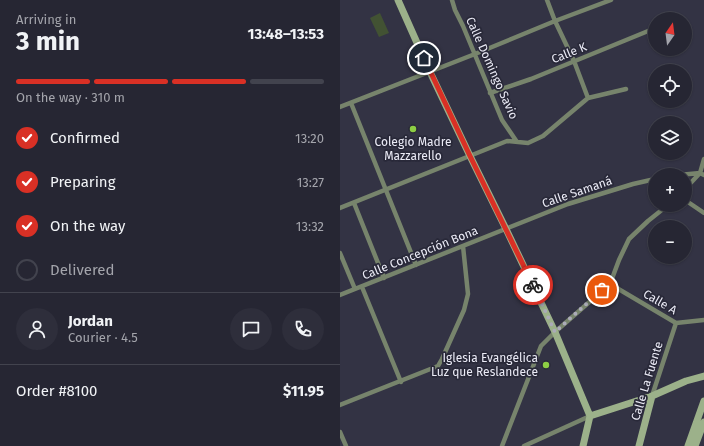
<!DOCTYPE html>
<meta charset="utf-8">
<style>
body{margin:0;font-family:"Fira Sans",sans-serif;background:#2e2e3b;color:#f1f3f6;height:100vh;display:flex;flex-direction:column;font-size:15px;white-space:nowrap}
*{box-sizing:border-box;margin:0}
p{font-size:13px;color:#a4a5ac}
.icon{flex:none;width:22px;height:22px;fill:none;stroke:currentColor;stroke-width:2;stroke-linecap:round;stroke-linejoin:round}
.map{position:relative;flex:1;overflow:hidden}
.panel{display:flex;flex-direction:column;background:#262633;width:340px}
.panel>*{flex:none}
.needle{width:26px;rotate:14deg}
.fabs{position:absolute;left:308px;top:12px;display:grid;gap:8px}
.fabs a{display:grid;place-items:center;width:44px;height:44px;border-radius:50%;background:#262633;box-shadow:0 1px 3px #0004,0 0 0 1px #42434e;font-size:20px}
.pin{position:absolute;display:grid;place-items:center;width:34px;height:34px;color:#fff;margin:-17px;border:2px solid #fff;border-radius:50%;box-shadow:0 1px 4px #0007}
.courier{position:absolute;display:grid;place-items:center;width:40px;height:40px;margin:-20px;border:3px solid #d93025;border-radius:50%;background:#fff;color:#222;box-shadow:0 1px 5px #0007}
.headline em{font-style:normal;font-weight:700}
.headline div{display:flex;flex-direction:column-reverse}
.headline{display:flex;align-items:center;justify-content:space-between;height:68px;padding:0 16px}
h1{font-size:26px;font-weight:700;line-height:30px}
.bar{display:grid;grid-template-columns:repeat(4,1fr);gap:6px 4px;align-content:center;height:48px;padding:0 16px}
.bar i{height:5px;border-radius:3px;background:#42434e}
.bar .selected{background:#d93025}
.bar p{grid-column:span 4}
.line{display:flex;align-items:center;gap:10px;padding:0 16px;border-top:1px solid #42434e}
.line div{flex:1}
.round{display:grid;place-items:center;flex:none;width:42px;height:42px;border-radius:21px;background:#2e2e3b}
ol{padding:0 16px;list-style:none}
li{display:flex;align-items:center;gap:12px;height:44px}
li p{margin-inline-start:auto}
li .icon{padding:4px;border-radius:50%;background:#d93025;color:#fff;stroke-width:4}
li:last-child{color:#a4a5ac}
li i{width:22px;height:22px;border:2px solid #42434e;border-radius:50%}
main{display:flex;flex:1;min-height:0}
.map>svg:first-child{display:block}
</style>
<main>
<section class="panel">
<div class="headline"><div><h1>3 min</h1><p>Arriving in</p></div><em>13:48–13:53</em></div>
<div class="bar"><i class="selected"></i><i class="selected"></i><i class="selected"></i><i></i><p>On the way · 310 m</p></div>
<ol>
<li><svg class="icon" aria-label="check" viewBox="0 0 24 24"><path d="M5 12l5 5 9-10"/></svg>Confirmed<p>13:20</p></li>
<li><svg class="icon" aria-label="check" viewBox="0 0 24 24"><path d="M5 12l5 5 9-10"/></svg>Preparing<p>13:27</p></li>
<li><svg class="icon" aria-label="check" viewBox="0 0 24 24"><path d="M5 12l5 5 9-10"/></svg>On the way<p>13:32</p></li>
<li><i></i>Delivered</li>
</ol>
<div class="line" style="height:72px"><a class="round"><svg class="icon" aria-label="person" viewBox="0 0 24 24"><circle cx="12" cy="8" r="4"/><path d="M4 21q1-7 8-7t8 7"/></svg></a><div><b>Jordan</b><p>Courier · 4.5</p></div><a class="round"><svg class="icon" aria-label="chat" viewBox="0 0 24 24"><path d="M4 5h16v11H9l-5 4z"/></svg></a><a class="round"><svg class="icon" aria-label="phone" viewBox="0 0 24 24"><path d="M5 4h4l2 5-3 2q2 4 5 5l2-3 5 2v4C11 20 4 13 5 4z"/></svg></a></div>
<div class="line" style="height:52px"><div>Order #8100</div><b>$11.95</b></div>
</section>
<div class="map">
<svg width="364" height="446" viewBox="0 0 364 446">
<rect width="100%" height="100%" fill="#334"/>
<!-- green -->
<path fill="#425233" d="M 40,13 L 49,33 L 39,37 L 30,18 Z"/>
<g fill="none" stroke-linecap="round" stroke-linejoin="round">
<!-- minor -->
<path stroke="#77846c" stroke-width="4.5" d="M 112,0 L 115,10 L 123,26 L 162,120 L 177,142
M 207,0 L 215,21 L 234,61 L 248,98
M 150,93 L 191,79 L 313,29
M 11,103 L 76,265
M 0,107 L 135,54 L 215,21 L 271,0
M 339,175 L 360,173 L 364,175
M 345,189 L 360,173 L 364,159
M 345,200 L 364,213
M 14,203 L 44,278
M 0,208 L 167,141 L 188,143 L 203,136 L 248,98 L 286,89
M 0,253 L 15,289
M 270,284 L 336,323 L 364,320
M 22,287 L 61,382
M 0,295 L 228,204 L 293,184 L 315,179
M 312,396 L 336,323
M 0,405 L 98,366 L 102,359 L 124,310 L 128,294 L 123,246
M 0,432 L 6,446
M 162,446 L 201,346 L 215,332 L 270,284 L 279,260 L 289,239 L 308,221 L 328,205
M 184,446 L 250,416"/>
<!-- secondary -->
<path stroke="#9cb18a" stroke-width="7" d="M 58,0 L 90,72 L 130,156 L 166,229 L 215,332 L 250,416 L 243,446
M 250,416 L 312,396 L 346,381 L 364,376
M 299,446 L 312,396
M 348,446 L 364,401
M 355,446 L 364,422"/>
</g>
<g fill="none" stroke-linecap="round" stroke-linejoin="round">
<!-- done -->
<path stroke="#ababb8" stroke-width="4" stroke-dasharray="0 7.2" d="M 193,285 L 215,332 L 262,290"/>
<!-- route -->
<path stroke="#d93025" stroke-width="5" d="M 84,58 L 130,156 L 193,285"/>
</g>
<!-- markers -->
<g fill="#8dce44" stroke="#292939" stroke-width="1.5">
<circle cx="73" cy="129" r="4"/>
<circle cx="206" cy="365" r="4"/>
</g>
<g text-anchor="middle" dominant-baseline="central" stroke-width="3.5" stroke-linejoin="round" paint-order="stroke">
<!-- street labels -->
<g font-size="12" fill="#ebebf6" stroke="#292939">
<text transform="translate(229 53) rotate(-22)">Calle K</text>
<text transform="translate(152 68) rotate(66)">Calle Domingo Savio</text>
<text transform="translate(237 192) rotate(-19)">Calle Samaná</text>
<text transform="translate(80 253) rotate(-22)">Calle Concepción Bona</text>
<text transform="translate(320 302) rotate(30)">Calle A</text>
<text transform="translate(307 381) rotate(-73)">Calle La Fuente</text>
</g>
<!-- poi labels -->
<g font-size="12" fill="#ebebf6" stroke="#292939">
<text x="73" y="142">Colegio Madre<tspan x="73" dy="14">Mazzarello</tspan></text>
<text x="198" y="358" text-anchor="end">Iglesia Evangélica<tspan x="198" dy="14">Luz que Reslandece</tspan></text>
</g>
</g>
</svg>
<div class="fabs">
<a><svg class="needle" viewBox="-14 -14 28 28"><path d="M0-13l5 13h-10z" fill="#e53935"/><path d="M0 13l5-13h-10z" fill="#a4a5ac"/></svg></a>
<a><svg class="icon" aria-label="locate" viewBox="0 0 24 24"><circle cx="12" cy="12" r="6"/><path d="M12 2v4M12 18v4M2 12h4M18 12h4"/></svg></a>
<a><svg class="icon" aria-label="layers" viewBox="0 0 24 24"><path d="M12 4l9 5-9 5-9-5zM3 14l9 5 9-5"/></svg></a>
<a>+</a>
<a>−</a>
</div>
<div class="pin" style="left:262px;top:290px;background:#ea580c"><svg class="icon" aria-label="bag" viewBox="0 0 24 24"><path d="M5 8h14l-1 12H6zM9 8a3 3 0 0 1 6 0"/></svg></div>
<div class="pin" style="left:84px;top:58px;background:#1f2937"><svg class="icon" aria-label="home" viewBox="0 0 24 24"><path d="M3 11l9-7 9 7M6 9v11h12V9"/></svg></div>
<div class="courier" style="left:193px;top:285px"><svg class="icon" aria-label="bike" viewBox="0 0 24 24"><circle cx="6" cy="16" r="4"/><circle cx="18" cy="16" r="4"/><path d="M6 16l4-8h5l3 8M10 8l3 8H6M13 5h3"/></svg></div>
</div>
</main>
